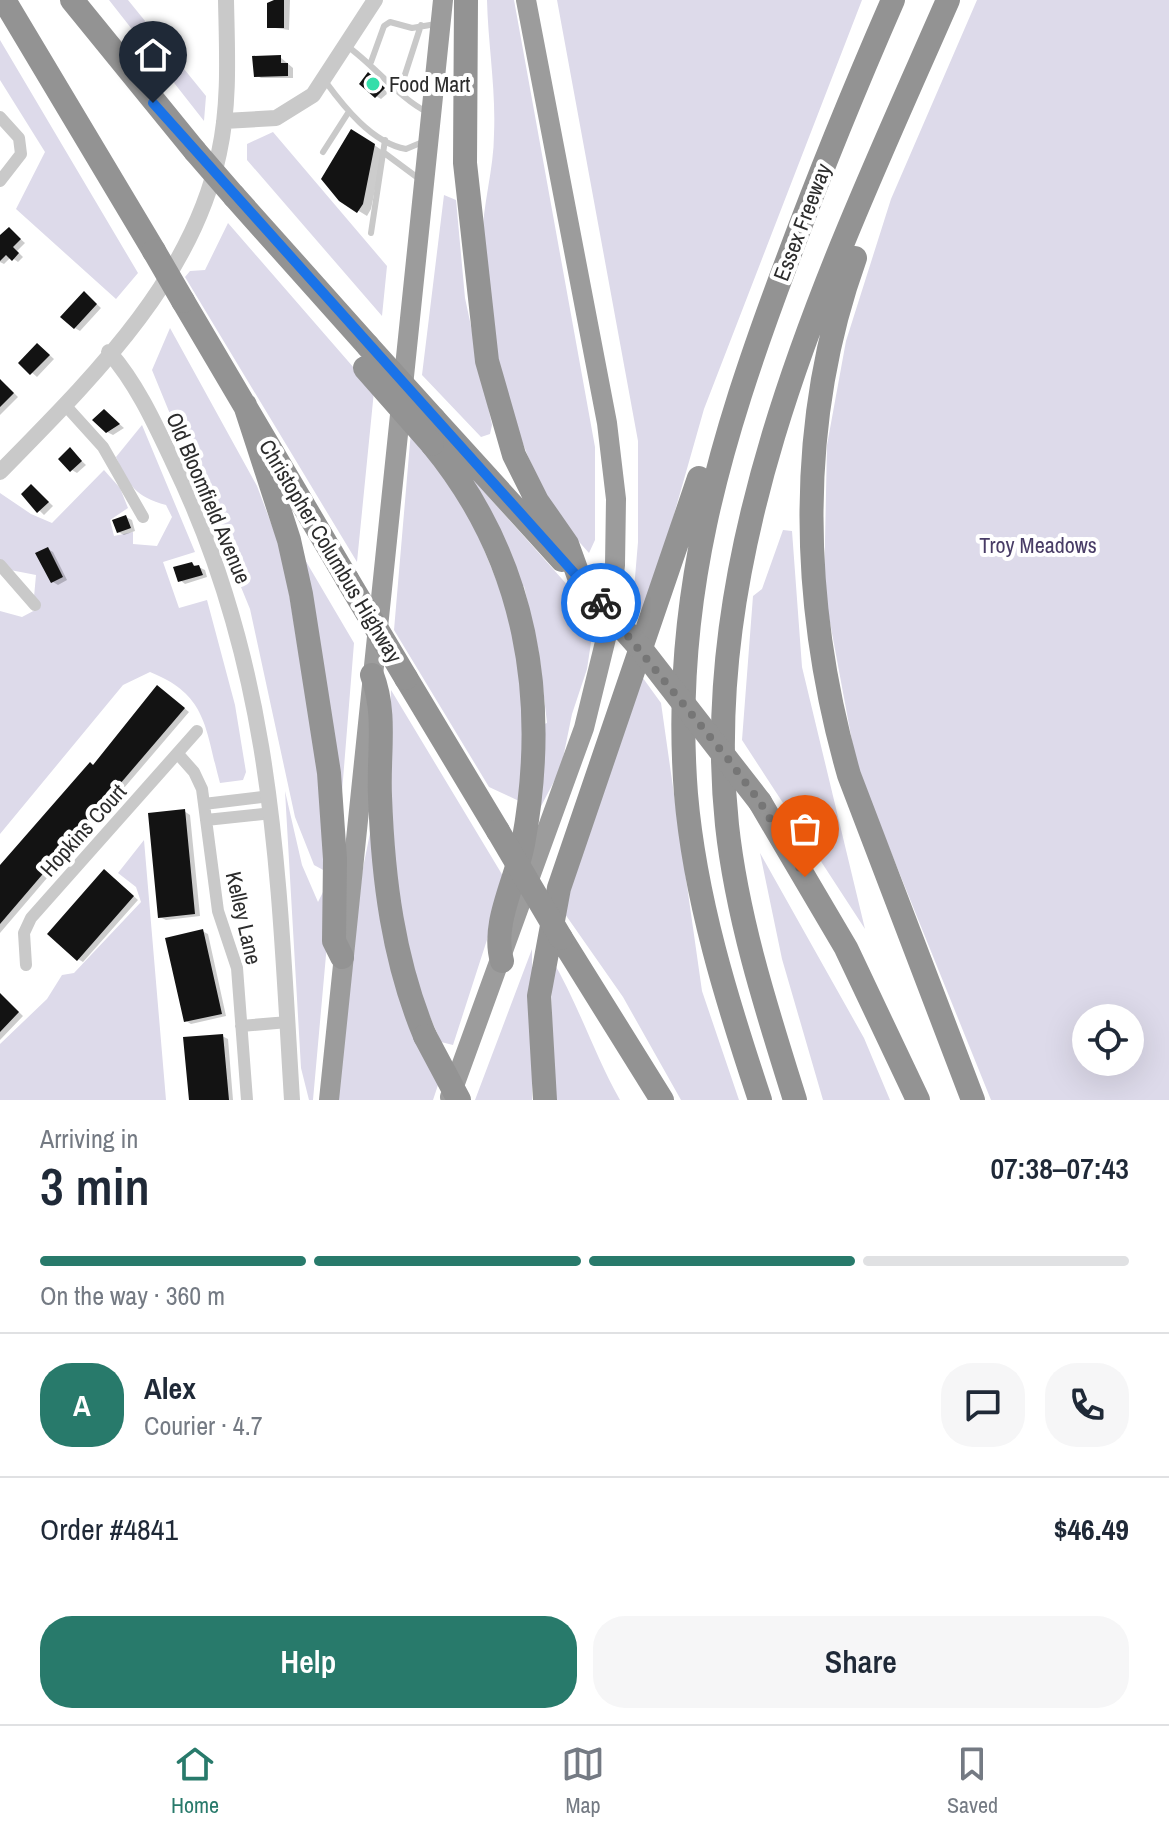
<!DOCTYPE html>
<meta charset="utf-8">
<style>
body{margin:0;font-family:"Archivo Narrow",sans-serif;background:#f6f6f7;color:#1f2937;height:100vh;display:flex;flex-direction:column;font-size:30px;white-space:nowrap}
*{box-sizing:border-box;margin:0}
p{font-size:26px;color:#747a83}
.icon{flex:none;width:44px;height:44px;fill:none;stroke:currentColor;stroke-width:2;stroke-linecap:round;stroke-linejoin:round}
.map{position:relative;height:1100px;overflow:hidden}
.drawer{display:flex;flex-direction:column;background:#fff;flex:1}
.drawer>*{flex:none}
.tools{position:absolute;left:1072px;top:1004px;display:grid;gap:16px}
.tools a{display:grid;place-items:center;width:72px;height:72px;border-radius:50%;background:#fff;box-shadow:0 8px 32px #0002;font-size:40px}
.pin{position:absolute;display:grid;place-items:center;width:68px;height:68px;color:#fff;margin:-82px -34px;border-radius:50% 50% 50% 0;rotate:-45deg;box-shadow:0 0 8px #0007}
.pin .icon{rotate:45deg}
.courier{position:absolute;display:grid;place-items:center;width:80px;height:80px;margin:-40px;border:6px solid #1a73e8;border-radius:50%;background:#fff;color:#222;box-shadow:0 2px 10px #0007}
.summary em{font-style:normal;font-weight:600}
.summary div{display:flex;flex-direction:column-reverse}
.summary{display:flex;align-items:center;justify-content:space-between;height:136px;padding:0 40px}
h1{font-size:52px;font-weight:600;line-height:60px}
.bar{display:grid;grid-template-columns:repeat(4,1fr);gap:12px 8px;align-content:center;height:96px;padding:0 40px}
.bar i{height:10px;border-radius:6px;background:#e0e1e3}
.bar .current{background:#287a6b}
.bar p{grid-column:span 4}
.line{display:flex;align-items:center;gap:20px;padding:0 40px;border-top:2px solid #e0e1e3}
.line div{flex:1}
.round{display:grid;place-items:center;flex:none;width:84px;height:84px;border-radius:32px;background:#f6f6f7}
.cta{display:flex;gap:16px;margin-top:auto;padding:16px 40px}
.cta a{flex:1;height:92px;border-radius:32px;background:#287a6b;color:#fff;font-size:32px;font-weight:600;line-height:92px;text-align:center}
.cta a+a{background:#f6f6f7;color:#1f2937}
.tab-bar{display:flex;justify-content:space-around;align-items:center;height:112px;border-top:2px solid #e0e1e3;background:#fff;font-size:22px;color:#747a83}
.tab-bar a{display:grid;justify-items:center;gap:4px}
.tab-bar .current{color:#287a6b}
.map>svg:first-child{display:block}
</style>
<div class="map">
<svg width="1169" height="1100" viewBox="0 0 1169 1100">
<rect width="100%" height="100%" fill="#fff"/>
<!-- green -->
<path fill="#dddaea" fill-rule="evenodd" d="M 109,0 L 128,0 L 206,96 L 204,121 Z
M 487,0 L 514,0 L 595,447 L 595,540 L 589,553 C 519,479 490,355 483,255 C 479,215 494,174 494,134 C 496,89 488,44 487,0 Z
M 557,0 L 862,0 L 704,409 L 667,539 L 642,611 L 633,601 L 638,542 L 638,441 Z
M 977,0 L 1169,0 L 1169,1100 L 991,1100 L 857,768 L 824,590 L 827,445 L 846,341 L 891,199 ZM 1086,1018 L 1130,1018 L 1130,1062 L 1086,1062 Z
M 0,40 L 138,273 L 116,299 L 16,209 L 45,152 L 0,80 Z
M 273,132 L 387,266 L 382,316 L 247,160 L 247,144 Z
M 444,195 L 456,200 L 465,298 L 492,425 L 490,434 L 481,437 L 422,375 Z
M 228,223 L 374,391 L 357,562 L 185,277 L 190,271 L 205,270 Z
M 170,328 L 257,486 L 283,555 L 322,798 L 325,871 L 314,865 L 295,817 L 250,609 L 152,370 Z
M 142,425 L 195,552 L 163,562 L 179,608 L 207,600 L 235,705 L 246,772 L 243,780 L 220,783 C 205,729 208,695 150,672 L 123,685 L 0,834 L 0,611 L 22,617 L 39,608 L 34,597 L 36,575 L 0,568 L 0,493 L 31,514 L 52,523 L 104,470 L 120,488 L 128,508 L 110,520 L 114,536 L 133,532 L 133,544 L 157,546 L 172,517 L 166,505 C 136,497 128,485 116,457 Z
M 411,431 L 469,513 L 511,616 L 523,676 L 525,736 L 519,801 L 489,787 L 394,630 Z
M 461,466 L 595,616 L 587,669 L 572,714 L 561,768 L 538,812 L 542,725 L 547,723 L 539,653 L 524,586 L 520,587 Z
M 783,530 L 792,531 L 802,667 L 865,929 L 742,740 L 753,596 L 762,589 Z
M 304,558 L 354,643 L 342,792 Z
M 640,674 L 661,703 L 702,991 L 739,1100 L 681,1100 L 623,997 L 558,904 Z
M 391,690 L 506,881 L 453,1045 L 441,1042 C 422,999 403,954 396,907 C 385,842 388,757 391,690 Z
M 285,791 L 302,865 L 318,902 L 329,880 L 327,944 L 313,1100 L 309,1100 L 301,1068 Z
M 372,823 L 439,1082 L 433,1100 L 338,1100 L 362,873 Z
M 144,840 L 166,1100 L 0,1100 L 0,1044 L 47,999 L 62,975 L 74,973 L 141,902 L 136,887 L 118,873 Z
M 760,853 L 864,1038 L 890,1100 L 823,1100 L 782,959 Z
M 532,949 L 532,1100 L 475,1100 Z
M 551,958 C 578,1003 594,1054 620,1100 L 552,1100 Z"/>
<!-- shadow -->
<path fill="#0003" d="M 276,0 L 290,0 L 289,30 L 269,27 Z
M 280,57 L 293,68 L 293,78 L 261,78 L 256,75 Z
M 369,75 L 388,93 L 381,99 L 376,96 Z
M 361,136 L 383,151 L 371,209 L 367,216 L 341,200 Z
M 9,229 L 25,243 L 17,251 L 23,257 L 18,262 L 11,257 L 4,264 L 0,262 L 0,240 Z
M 89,297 L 101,308 L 80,331 L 75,328 Z
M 43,349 L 54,359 L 37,377 L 21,363 Z
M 0,385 L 7,386 L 18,397 L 0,415 Z
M 109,415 L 124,428 L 113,435 L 107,432 Z
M 70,450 L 86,465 L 77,473 L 72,470 Z
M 36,490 L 53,506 L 44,515 L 24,495 Z
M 126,517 L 132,520 L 135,531 L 124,535 L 118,532 Z
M 48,549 L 53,552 L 67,580 L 58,585 L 53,582 Z
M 192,564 L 205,570 L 207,577 L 185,584 L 180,580 Z
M 163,691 L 189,712 L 0,933 L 0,869 Z
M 184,811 L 190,815 L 200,916 L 166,920 L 160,917 Z
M 110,875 L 138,900 L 83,962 L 78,959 Z
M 202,931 L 208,934 L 226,1016 L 191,1024 L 186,1021 Z
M 0,994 L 23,1016 L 0,1040 Z
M 222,1036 L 228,1039 L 233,1100 L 191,1100 Z"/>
<!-- building -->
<path fill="#131313" d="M 274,0 L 284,0 L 284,28 L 267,28 L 267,3 Z
M 281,55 L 281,63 L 288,63 L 288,76 L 254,77 L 252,56 Z
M 368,72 L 385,88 L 375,98 L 359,84 Z
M 351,129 L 375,144 L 363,204 L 357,213 L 339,201 L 321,179 Z
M 9,227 L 21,239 L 13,247 L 19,253 L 12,261 L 6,255 L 0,261 L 0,235 Z
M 84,291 L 97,304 L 74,329 L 60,317 Z
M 37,343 L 50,355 L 30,375 L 18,363 Z
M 0,379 L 14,393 L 0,407 Z
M 104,409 L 120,424 L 106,433 L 92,420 Z
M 70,447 L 82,461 L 70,472 L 58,459 Z
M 31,484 L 49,502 L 37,513 L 21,494 Z
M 126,515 L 131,528 L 117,533 L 112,520 Z
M 48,547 L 63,577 L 51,583 L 35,553 Z
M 192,562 L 194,566 L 199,565 L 203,575 L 178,582 L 173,567 Z
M 157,685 L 185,708 L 0,924 L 0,865 L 90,762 L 93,765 Z
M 185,809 L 195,914 L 158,918 L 148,813 Z
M 104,869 L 134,896 L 77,961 L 47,934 Z
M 203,929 L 222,1014 L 184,1022 L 165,938 Z
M 0,993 L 19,1012 L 0,1032 Z
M 223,1034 L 229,1100 L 189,1100 L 183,1037 Z"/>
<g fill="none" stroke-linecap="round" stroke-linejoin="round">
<!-- service -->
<path stroke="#c9c9c9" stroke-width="6" d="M 347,46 C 374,65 400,99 427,112
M 371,62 L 384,26 L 390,22 L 412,28 L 436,24
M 325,81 C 344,107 372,143 406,149 L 425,141
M 400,90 L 421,25
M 323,152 L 348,113
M 383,152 L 418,178
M 371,233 L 385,140"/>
<!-- minor -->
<path stroke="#c9c9c9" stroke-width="12" d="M 0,117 L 19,138 L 21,154 L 0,181
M 65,405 L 103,447 L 143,517
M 0,565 L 35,605
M 178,754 L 194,772 L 202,789 L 218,911 L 237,968 L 247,1100
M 204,804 L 270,796
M 206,820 L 272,813
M 26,965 L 24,933 L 31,918 L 197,731
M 241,1026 L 288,1022"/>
<!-- tertiary -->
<path stroke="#c9c9c9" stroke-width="16" d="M 224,121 L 276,118 L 313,95 L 375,0
M 109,352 C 137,384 155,424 173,462 C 275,672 278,873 292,1100
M 0,472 C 89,381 192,282 219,153 C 230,103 227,51 226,0"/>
<!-- trunk -->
<path stroke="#9c9c9c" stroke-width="20" d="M 450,1097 L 584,728 L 608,630 L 615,565 L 616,499 L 607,423 L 526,0
M 329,1100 L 443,0"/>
<!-- motorway -->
<path stroke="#939393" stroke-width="24" d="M 4,0 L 154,251
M 72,0 L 195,151
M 466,0 L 465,163 L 487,361 L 514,455 L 537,501 L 567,544 L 580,580
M 234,196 L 368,346
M 855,258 C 795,425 801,607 849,775 L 973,1100
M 183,301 L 347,579
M 245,405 L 289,540 L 301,594 L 329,773 L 335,859 L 334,941 L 342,957
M 434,419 L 562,560
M 432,444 C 527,559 550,699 523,844 C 516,881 491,924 502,961
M 372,675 C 387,713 378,755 380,796 C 383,879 393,959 425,1036
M 406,678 L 498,831
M 760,802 L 846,948 L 918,1100
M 561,938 L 662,1100
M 545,1100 L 539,996 L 559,888 L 699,478
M 760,1100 C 727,1001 695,899 686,794 C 671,601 719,442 786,264 C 819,175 855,87 893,0
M 795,1100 C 767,1011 737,918 727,825 C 697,538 836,256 948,0"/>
<!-- motorway-bridge -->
<path stroke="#939393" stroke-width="24" d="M 195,151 L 234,196
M 154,251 L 183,301
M 368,346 L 434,419
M 365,368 L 432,444
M 347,579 L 406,678
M 580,580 L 642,650 L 760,802
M 498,831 L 561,938
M 425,1036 L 459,1100"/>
</g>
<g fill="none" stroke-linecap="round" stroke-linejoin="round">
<!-- done -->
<path stroke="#767676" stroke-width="8" stroke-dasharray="0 14.4" d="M 601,603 L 728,759 L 760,802 L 805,877"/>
<!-- route -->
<path stroke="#1a73e8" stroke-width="10" d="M 153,103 L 601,603"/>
</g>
<!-- markers -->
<circle fill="#33deaa" stroke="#fff" stroke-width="3" cx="373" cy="84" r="8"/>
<g text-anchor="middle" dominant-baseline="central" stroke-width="8" stroke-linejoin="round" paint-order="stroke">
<!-- poi labels -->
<g font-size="22" fill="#2c2c2c" stroke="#fff" text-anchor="start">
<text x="389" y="84">Food Mart</text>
</g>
<!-- street labels -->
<g font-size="22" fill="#2c2c2c" stroke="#fff">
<text transform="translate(802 222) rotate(-69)">Essex Freeway</text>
<text transform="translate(209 498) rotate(67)">Old Bloomfield Avenue</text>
<text transform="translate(331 551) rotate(59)">Christopher Columbus Highway</text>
<text transform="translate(83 830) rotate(-48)">Hopkins Court</text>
<text transform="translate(244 918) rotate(77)">Kelley Lane</text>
</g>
<!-- park labels -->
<g font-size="22" fill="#483c66" stroke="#fff">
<text x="1038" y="545">Troy Meadows</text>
</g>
</g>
</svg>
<div class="tools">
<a><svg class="icon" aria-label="locate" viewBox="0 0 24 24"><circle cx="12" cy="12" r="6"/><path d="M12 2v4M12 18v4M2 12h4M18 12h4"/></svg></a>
</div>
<div class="pin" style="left:805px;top:877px;background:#ea580c"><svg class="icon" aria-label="bag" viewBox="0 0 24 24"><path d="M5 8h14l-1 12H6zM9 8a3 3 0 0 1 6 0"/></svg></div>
<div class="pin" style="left:153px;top:103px;background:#1f2937"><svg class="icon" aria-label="home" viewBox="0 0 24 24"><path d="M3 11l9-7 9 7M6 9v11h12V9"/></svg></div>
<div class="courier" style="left:601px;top:603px"><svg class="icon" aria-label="bike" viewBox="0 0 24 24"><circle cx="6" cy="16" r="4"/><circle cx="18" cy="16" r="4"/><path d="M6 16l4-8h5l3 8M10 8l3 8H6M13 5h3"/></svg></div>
</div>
<section class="drawer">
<div class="summary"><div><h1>3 min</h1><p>Arriving in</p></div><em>07:38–07:43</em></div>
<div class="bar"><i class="current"></i><i class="current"></i><i class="current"></i><i></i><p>On the way · 360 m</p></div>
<div class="line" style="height:144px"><b class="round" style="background:#287a6b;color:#fff">A</b><div><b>Alex</b><p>Courier · 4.7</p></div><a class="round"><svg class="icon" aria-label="chat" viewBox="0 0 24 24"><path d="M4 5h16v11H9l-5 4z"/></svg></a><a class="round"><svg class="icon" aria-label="phone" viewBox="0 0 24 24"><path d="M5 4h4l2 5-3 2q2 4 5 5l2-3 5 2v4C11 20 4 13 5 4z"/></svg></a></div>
<div class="line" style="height:104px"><div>Order #4841</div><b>$46.49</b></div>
<div class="cta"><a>Help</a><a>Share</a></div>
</section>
<nav class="tab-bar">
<a class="current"><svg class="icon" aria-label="home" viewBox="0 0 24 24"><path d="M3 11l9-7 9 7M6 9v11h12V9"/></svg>Home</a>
<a><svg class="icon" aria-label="map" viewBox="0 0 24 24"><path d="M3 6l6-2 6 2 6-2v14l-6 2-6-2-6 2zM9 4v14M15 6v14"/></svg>Map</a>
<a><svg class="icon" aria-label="saved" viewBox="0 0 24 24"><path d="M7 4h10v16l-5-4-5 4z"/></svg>Saved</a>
</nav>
